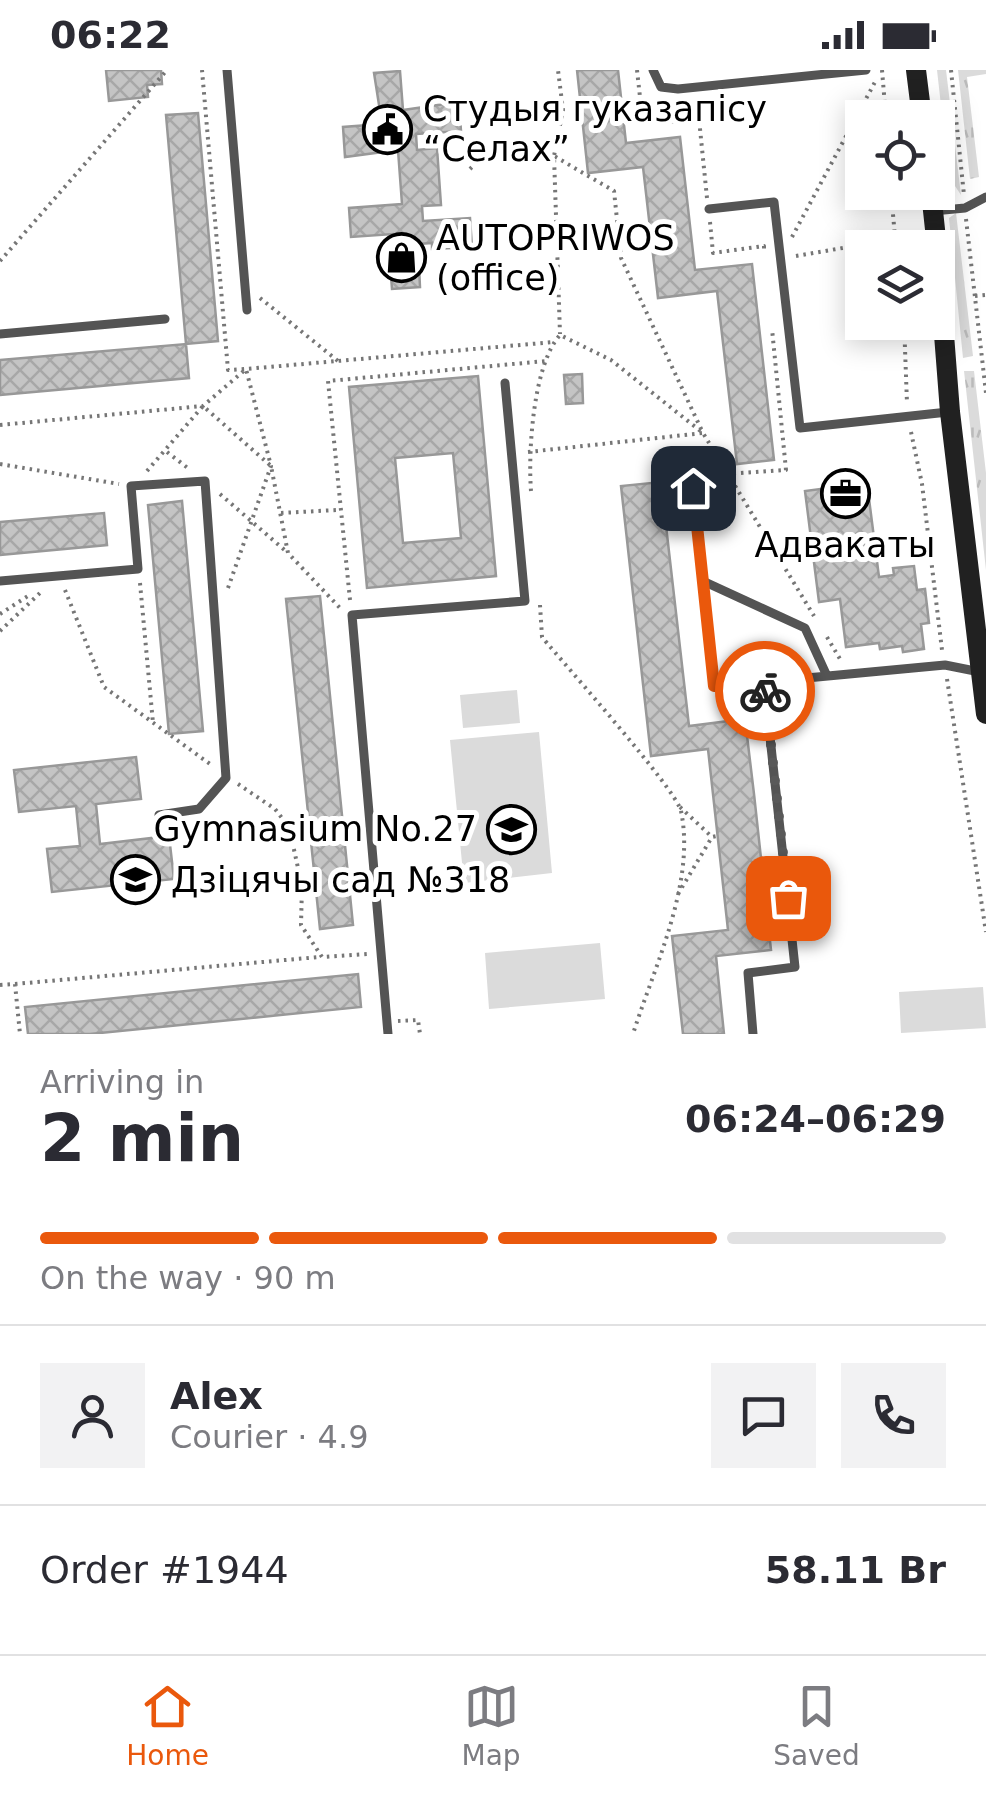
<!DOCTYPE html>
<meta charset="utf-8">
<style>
body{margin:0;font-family:"DejaVu Sans",sans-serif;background:#f2f2f3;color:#2b2b33;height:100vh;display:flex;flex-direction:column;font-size:38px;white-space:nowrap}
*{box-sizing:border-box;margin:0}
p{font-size:32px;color:#7c7c81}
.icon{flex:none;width:55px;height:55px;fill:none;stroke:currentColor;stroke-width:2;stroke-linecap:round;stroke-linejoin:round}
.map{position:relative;height:964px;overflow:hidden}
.sheet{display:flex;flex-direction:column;background:#fff;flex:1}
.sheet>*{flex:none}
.buttons{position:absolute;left:845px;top:30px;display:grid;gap:20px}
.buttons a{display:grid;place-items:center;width:110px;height:110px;border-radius:0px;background:#fff;box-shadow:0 5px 25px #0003;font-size:50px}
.pin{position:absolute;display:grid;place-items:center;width:85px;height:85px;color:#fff;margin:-42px;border-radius:20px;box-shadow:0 5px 15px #0006}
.courier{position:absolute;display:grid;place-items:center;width:100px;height:100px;margin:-50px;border:8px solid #ea580c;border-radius:50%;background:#fff;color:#222;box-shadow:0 2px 12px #0007}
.headline em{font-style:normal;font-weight:700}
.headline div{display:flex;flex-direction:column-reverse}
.headline{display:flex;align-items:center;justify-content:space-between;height:170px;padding:0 40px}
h1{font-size:65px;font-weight:700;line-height:75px}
.bar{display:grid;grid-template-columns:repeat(4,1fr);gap:15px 10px;align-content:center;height:120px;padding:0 40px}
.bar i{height:12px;border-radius:8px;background:#e1e1e2}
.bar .selected{background:#ea580c}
.bar p{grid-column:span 4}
.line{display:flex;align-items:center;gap:25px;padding:0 40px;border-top:2px solid #e1e1e2}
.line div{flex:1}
.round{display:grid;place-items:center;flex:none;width:105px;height:105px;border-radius:0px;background:#f2f2f3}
.status{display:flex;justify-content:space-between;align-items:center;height:70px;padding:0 50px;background:#fff;direction:ltr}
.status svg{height:28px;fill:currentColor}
.tab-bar{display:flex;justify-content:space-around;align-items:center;height:140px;border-top:2px solid #e1e1e2;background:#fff;font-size:28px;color:#7c7c81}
.tab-bar a{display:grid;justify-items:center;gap:5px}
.tab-bar .selected{color:#ea580c}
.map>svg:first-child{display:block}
</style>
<div class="status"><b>06:22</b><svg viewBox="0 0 49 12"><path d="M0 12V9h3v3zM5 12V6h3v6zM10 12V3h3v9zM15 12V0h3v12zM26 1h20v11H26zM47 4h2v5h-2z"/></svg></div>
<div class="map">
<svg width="986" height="964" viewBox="0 0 986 964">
<defs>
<pattern id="grass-tufts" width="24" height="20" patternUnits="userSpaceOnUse" patternTransform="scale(2.5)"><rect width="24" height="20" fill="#dbdbdb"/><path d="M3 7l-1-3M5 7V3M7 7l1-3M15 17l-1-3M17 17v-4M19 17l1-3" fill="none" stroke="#bababa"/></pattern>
<pattern id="building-cross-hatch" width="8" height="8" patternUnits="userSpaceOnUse" patternTransform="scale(2.5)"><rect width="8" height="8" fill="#c4c4c4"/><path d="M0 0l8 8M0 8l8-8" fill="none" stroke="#a7a7a7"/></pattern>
</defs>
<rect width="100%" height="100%" fill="#fff"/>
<!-- grass -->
<path fill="url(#grass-tufts)" d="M 937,0 L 946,0 L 961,125 L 949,107 Z
M 958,0 L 986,0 L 986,4 L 967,7 L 979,107 L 970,109 Z
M 956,143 L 973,286 L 963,288 L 949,148 Z
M 964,301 L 974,301 L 986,403 L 986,500 Z"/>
<!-- park -->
<path fill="#dbdbdb" d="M 517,620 L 520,653 L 463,658 L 460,625 Z
M 539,662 L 552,803 L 464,813 L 450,670 Z
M 600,873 L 605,929 L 489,939 L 485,883 Z
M 983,917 L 986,958 L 901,963 L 899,922 Z"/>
<!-- building -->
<path fill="url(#building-cross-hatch)" stroke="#989898" stroke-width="2.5" fill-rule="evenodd" d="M 106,0 L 161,0 L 162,14 L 147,15 L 148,27 L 109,31 Z
M 577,0 L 618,0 L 626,73 L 680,67 L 695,200 L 752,194 L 774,390 L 737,394 L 717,221 L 658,228 L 643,97 L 588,103 Z
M 400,1 L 403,40 L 459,32 L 461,61 L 416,64 L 417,80 L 437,78 L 441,135 L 422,136 L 423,151 L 470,148 L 472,177 L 432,179 L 432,173 L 418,174 L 420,217 L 392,219 L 389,179 L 394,179 L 393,164 L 351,167 L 349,138 L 402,134 L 398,80 L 345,87 L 343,57 L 382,54 L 374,3 Z
M 198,43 L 218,271 L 186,274 L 166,45 Z
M 186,274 L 189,308 L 0,325 L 0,290 Z
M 582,304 L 583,333 L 566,334 L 564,305 Z
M 478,306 L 496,506 L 367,518 L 349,317 ZM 453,383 L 461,468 L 403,473 L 395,388 Z
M 661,412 L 689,656 L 745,649 L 754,724 L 771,880 L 716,886 L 724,964 L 683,964 L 672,866 L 728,860 L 708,679 L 651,686 L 621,416 Z
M 867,413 L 879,507 L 894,505 L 893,498 L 914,496 L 917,520 L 925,519 L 929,553 L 921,554 L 924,579 L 903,582 L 902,576 L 880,579 L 879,573 L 846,577 L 840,529 L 819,532 L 805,421 Z
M 182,431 L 203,661 L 169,664 L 148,435 Z
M 104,443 L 107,475 L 0,485 L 0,452 Z
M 320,526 L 353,855 L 320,859 L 286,529 Z
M 136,687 L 141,729 L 96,734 L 100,774 L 169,766 L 174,809 L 52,822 L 47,779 L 80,776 L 76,736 L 19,742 L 14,700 Z
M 358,904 L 361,937 L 90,964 L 28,964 L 25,937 Z"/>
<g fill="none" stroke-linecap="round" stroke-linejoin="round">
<!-- path -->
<path stroke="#767676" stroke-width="4" stroke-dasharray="2.5 5" stroke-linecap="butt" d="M 637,0 L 643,54 L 699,49 L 707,128
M 882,0 L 886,48
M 951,0 L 964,125
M 470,99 L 482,87 L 554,86 L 563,40 L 558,0
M 891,122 L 896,178
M 966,149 L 986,323
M 710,152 L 713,183 L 764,176 L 764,179
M 792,167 L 875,12
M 796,186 L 895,169
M 0,191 L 167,0
M 975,226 L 986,225
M 260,228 L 338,291
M 904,252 L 907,333
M 0,355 L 203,336 L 246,299 L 228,300 L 202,0
M 911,362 L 922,414 L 942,580
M 167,382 L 189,399
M 528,382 L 703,363 L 621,188 L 614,121 L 554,86 L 560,264
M 0,394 L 119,414
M 147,401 L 203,336 L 271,396 L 288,483 L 340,538
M 726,404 L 786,400 L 772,259
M 531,421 C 528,382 533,295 560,265 L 611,290 L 703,363 L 814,546
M 220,424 L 288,483
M 281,443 L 337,440
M 140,513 L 153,653
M 228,518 L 271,396 L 246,299 L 554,272
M 65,520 L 104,617 L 210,694
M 350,530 L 328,311 L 546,291
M 540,535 L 542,567 C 564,594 676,719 681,741 C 696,813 654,897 633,964
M 0,544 L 31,524
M 0,561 L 41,522
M 827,567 L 840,589
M 947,609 L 986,862
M 238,714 L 275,739 L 289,757 L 302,816 L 301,855 L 322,887 L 367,884
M 680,737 L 712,767 L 717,766
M 678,824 L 712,767
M 15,914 L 319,887
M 0,915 L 15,914 L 20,964
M 398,951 L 418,950 L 420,964"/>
<!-- lane -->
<path stroke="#545454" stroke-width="9" d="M 227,0 L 247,240
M 653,0 L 661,17 L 678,19 L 866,0
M 709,139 L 774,132 L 800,358 L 948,342
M 933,141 L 965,138 L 986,127
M 0,264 L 165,249
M 693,418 L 714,616 L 764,612
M 0,511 L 138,499 L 131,416 L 205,411 L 226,708 L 199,739 L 159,745
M 705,512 L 805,558 L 827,606
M 388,964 L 352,545 L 525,531 L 505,313
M 753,964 L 748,903 L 795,897 L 764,612 L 945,595 L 980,602"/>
<!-- secondary -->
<path stroke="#212121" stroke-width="20" d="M 916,0 L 922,48
M 931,122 L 937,178
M 938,187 L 950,342 L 986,644"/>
</g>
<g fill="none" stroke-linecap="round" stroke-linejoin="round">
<!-- done -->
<path stroke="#595959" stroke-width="10" stroke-dasharray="0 18" d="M 765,621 L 788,828"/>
<!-- route -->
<path stroke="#ea580c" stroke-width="12" d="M 693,418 L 714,616 L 764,612 L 765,621"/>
</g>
<!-- icons -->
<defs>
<symbol id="civic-ring" viewBox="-11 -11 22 22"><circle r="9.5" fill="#fff" stroke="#000" stroke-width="1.5"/><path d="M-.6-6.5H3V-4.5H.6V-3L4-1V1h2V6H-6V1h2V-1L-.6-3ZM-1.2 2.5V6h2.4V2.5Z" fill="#000"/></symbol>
<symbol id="shop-ring" viewBox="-11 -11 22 22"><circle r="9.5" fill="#fff" stroke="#000" stroke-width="1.5"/><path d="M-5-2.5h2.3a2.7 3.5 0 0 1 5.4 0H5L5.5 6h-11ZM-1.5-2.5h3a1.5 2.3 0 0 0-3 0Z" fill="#000"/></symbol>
<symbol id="office-ring" viewBox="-11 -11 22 22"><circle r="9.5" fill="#fff" stroke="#000" stroke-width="1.5"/><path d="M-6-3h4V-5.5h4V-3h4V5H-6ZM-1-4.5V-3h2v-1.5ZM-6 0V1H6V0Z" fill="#000"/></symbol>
<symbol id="school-ring" viewBox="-11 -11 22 22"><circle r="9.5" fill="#fff" stroke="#000" stroke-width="1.5"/><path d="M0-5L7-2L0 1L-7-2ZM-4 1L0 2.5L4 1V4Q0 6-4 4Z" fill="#000"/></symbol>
</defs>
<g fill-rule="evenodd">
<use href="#civic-ring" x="360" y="32" width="55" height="55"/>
<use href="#shop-ring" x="374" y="160" width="55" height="55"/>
<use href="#office-ring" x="818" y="396" width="55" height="55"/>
<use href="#school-ring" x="484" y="732" width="55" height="55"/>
<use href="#school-ring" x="108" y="782" width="55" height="55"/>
</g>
<g text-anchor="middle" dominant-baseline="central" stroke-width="10" stroke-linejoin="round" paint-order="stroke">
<!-- poi labels -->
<g font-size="35" fill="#000" stroke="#fff" text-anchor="start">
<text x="423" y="39">Студыя гуказапісу<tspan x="423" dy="40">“Селах”</tspan></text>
<text x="436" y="168">AUTOPRIWOS<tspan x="436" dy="40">(office)</tspan></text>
<text x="845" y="475" text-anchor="middle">Адвакаты</text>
<text x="477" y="759" text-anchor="end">Gymnasium No.27</text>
<text x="171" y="810">Дзіцячы сад №318</text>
</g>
</g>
</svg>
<div class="buttons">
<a><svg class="icon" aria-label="locate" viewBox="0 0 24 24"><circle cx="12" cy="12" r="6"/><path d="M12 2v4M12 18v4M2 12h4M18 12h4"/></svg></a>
<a><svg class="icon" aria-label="layers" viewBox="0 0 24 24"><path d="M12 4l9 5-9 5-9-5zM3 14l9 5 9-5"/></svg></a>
</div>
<div class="pin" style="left:788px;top:828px;background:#ea580c"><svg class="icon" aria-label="bag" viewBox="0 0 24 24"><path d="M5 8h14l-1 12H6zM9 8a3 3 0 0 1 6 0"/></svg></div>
<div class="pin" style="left:693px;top:418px;background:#1f2937"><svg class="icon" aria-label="home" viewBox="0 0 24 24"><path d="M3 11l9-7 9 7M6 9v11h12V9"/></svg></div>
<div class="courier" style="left:765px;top:621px"><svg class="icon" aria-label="bike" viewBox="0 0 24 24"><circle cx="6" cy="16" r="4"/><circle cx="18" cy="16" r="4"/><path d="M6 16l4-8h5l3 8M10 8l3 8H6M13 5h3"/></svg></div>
</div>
<section class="sheet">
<div class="headline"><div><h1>2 min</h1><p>Arriving in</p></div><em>06:24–06:29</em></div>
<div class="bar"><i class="selected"></i><i class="selected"></i><i class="selected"></i><i></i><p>On the way · 90 m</p></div>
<div class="line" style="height:180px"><a class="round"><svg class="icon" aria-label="person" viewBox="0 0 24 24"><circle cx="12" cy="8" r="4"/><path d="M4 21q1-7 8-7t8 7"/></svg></a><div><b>Alex</b><p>Courier · 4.9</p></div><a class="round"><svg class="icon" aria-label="chat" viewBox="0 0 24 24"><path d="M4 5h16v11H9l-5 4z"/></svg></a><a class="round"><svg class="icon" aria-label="phone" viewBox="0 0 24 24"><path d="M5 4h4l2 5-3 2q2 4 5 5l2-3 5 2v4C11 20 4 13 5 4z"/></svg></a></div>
<div class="line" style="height:130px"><div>Order #1944</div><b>58.11 Br</b></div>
</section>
<nav class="tab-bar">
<a class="selected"><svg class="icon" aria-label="home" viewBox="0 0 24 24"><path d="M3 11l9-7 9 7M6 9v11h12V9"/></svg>Home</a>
<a><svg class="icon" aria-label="map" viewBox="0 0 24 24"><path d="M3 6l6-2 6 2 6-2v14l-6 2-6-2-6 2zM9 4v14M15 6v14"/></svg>Map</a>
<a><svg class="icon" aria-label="saved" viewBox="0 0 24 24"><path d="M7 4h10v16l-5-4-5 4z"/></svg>Saved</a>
</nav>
